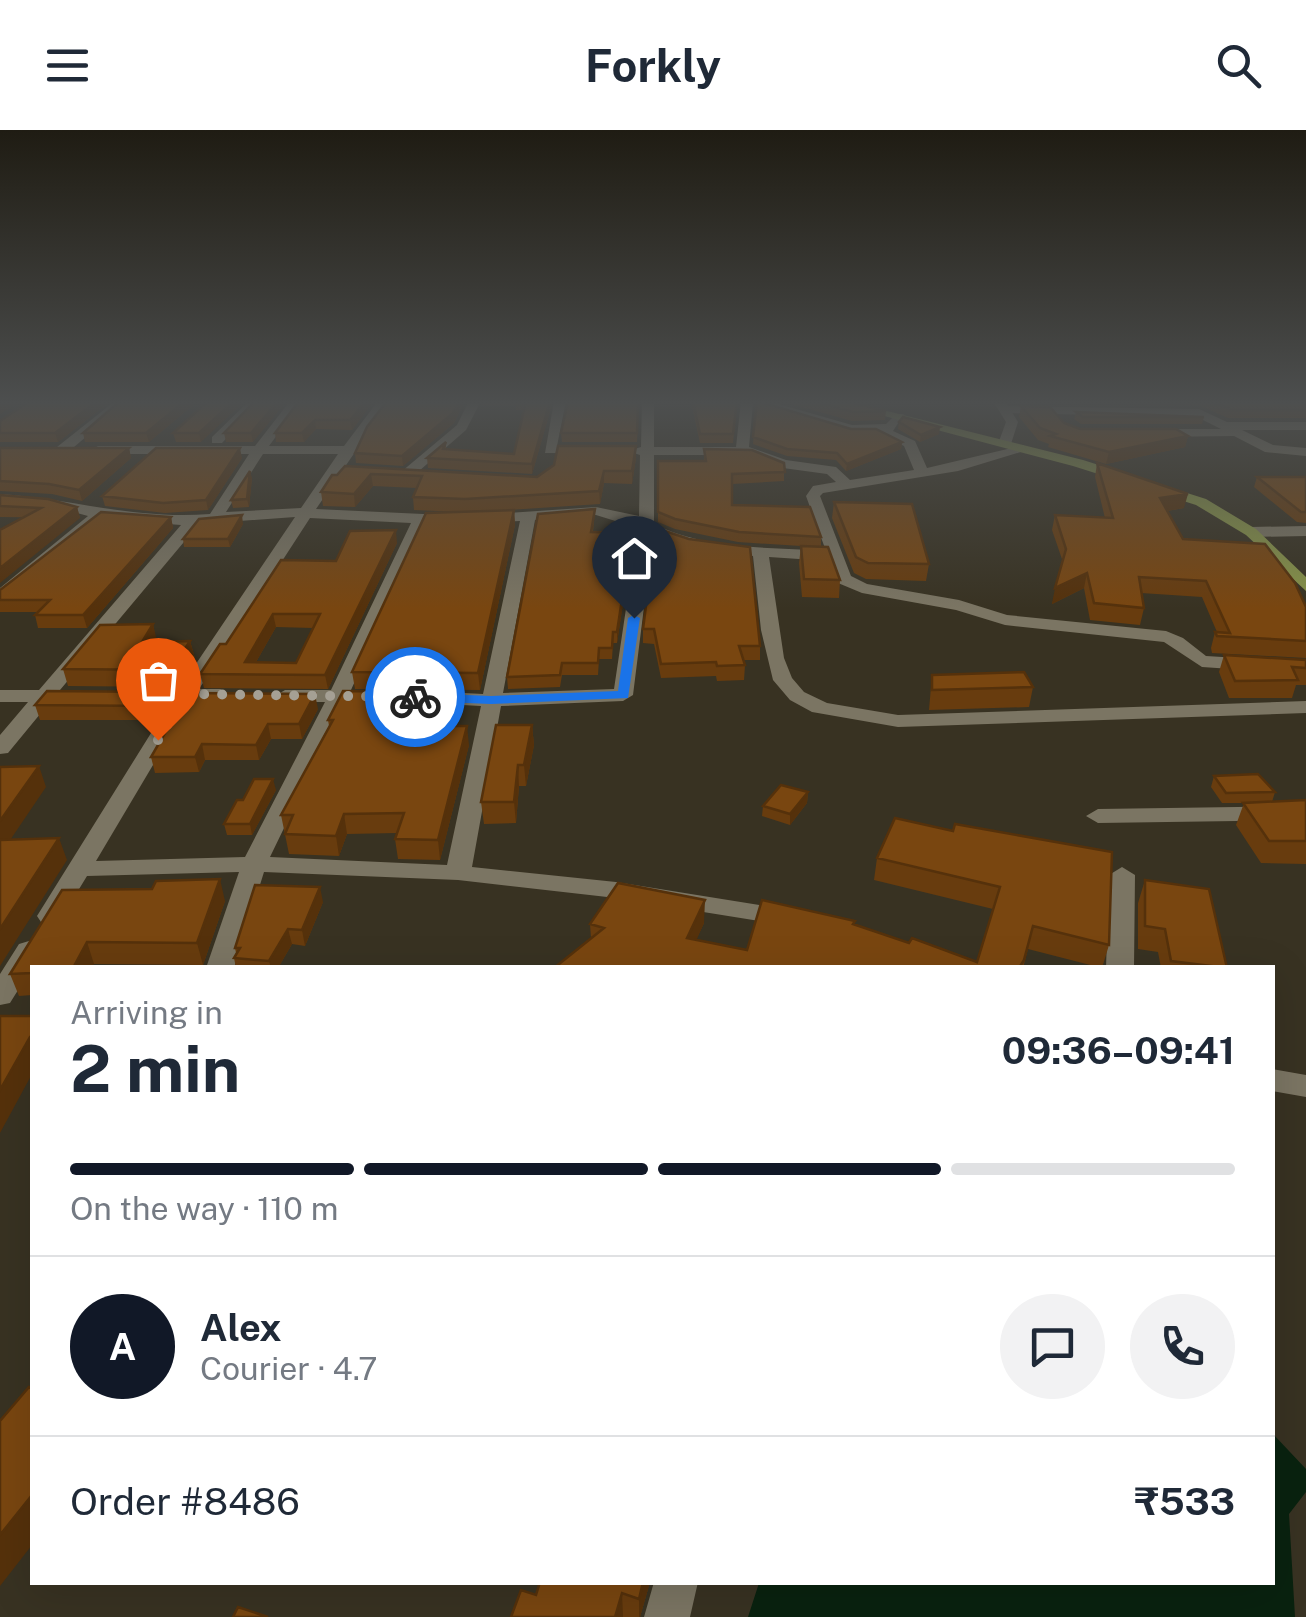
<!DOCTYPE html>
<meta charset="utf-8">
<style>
body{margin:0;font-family:"Public Sans",sans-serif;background:#f2f2f3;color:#1f2937;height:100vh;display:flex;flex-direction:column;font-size:38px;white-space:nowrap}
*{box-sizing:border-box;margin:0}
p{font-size:32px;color:#747a83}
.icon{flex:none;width:55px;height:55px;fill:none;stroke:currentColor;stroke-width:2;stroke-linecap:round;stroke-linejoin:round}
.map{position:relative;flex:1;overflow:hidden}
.drawer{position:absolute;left:30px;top:835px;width:1245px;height:620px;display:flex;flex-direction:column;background:#fff;border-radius:0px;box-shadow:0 10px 40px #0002}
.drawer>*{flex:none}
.pin{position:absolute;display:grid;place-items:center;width:85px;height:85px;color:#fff;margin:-102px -42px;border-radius:50% 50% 50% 0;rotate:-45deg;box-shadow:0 0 10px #0007}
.pin .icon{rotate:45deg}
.courier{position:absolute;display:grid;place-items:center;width:100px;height:100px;margin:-50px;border:8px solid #1a73e8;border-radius:50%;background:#fff;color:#222;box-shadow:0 2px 12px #0007}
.headline em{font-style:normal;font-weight:700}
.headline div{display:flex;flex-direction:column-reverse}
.headline{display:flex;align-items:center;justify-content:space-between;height:170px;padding:0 40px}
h1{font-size:65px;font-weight:700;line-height:75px}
.bar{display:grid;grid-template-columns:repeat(4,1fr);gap:15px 10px;align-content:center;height:120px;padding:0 40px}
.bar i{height:12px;border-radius:8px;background:#e0e1e3}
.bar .on{background:#111827}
.bar p{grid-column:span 4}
.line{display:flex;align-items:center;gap:25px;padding:0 40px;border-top:2px solid #e0e1e3}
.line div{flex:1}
.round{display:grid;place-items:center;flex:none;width:105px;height:105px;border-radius:52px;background:#f2f2f3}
header{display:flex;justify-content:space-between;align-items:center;height:130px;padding:0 40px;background:#fff;font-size:45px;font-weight:700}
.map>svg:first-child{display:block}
</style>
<header><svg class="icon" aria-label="menu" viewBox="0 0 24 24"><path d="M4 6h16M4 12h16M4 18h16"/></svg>Forkly<svg class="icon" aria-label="search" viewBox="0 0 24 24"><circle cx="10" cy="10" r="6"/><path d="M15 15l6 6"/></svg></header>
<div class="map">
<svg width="1306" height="1487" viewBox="0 0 1306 1487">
<rect width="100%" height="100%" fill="#383222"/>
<!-- water -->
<path fill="#09220f" d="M 1273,1304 L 1306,1339 L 1306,1362 L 1289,1384 L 1295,1487 L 748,1487 L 759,1453 L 1272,1452 Z"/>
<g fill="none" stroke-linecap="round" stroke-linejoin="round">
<!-- minor -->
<path fill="#7b7563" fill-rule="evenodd" d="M 115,271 L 128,271 L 67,323 L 57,323 L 57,317 Z
M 249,271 L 261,271 L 222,313 L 212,313 L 212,307 Z
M 290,271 L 302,271 L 269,316 L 344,316 L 378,271 L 390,271 L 316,379 L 466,386 L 596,377 L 639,386 L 640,325 L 628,321 L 641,317 L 642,271 L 654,271 L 654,317 L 736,317 L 741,271 L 768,271 L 852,295 L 886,294 L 896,284 L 904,284 L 893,301 L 915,311 L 927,338 L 1024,315 L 1024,321 L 958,341 L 823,363 L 820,366 L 851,446 L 867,454 L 959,470 L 1007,485 L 1166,501 L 1183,508 L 1206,526 L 1306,532 L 1306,544 L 1202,537 L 1164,512 L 1005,495 L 956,480 L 862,463 L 838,453 L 829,431 L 769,427 L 784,528 L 792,548 L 804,562 L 827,573 L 898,585 L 1306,571 L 1306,583 L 898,597 L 812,582 L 790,570 L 773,550 L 761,500 L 753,426 C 718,423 684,421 653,405 L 633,565 L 623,571 L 501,576 L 472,737 L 616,752 L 791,780 L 800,782 L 804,788 L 800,794 L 791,796 L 616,768 L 458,750 L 264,742 L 234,838 L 206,838 L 239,742 L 87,746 L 59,792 L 41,792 L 37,786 L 171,571 L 130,571 L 120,565 L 130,559 L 179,559 L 295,387 L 199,394 L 60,560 L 82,562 L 82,570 L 50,572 L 8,623 L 0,624 L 0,605 L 28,572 L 0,572 L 0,560 L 39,560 L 181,395 L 103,389 L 0,472 L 0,458 L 88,386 L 52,376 L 0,372 L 0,364 C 73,369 136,390 210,384 L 249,324 L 98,324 L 91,320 L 98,316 L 255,316 ZM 753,273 L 851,303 L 876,302 L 904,316 L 914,340 L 850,350 L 836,337 L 786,330 L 749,317 ZM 263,324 L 338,324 L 301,378 L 226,382 ZM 654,325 L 752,325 L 783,338 L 827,344 L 836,352 L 813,356 L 806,366 L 826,421 C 768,417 706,420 654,394 ZM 596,385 L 638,398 L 614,559 L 503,563 L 535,390 ZM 310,388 L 411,393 L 331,560 L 285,560 L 275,566 L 285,572 L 325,572 L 245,727 L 96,731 L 191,571 L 220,571 L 230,565 L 220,559 L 199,559 ZM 520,391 L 483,564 L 425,561 L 415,567 L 425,573 L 481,576 L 447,735 L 270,727 L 345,572 L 375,572 L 385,566 L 375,560 L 351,560 L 425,394 Z
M 469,271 L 481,271 L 466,300 L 411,348 L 401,348 L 401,342 L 457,295 Z
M 554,271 L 566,271 L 557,316 L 590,316 L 597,320 L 595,323 L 545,323 Z
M 1004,276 L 1199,279 L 1227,292 L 1306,292 L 1306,300 L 1242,300 L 1273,315 L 1306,318 L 1306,326 L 1265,322 L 1234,306 L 1150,307 L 1144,303 L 1150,299 L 1221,299 L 1197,287 L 1000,283 Z
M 1306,676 L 1306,690 L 1098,693 L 1086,686 L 1098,679 Z
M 1122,737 L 1135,745 L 1134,838 L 1106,838 L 1109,745 Z
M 29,811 L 39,814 L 43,820 L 10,873 L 0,875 L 0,844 L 19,814 Z
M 1272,939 L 1306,945 L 1306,967 L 1272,961 Z
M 654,1452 L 698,1452 L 690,1487 L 644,1487 Z"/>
<!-- tertiary -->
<path fill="#7b7563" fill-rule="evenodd" d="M 993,271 L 1005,271 L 1018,292 L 1010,317 L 998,314 L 1006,292 Z
M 1306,396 L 1306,406 L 1251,407 L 1243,402 L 1251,397 Z"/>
<!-- primary -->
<path fill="#889349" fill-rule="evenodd" d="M 828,271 L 847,271 L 1083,330 L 1206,369 L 1256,399 L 1306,447 L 1306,461 L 1246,405 L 1196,375 L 1073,336 Z"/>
</g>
<!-- wall -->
<path fill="#683c0e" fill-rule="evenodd" d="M 111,271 L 58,312 L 0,312 L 0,291 Z
M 198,271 L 149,312 L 85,312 L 83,303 Z
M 208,271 L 201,312 L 176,312 L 173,303 Z
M 255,271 L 253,312 L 226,312 L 224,303 Z
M 374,271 L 352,300 L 316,299 L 304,312 L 276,312 L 275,303 Z
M 387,271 L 465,271 L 454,293 L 403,336 L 356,333 L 355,323 Z
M 482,271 L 553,271 L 532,344 L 428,338 L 427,328 L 446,312 L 446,319 L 514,324 L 524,280 L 516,280 L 516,275 L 483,275 Z
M 639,271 L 637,312 L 562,312 L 561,303 Z
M 691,271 L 737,271 L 733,313 L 700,313 Z
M 757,271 L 851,299 L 902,312 L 901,319 L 846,341 L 836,330 L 787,326 L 753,314 Z
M 780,271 L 845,271 L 886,281 L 885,290 L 852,291 Z
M 1008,271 L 1306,271 L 1306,288 L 1228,288 L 1199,275 L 1010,272 Z
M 1021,276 L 1080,299 L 1188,306 L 1185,317 L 1106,334 L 1048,317 L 1049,314 L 1038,310 L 1019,287 Z
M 1076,282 L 1204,287 L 1202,294 L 1081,294 L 1074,289 Z
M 899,292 L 939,304 L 920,312 L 898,299 Z
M 0,318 L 129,318 L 131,328 L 82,371 L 52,364 L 0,361 Z
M 704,319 L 784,333 L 784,351 L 732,354 L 732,375 L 821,407 L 821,417 L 840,450 L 839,468 L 802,467 L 799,433 L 801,416 L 738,412 L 675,399 L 658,392 L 658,331 L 704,331 Z
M 242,328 L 208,380 L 165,383 L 105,376 L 102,366 Z
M 636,328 L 632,354 L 604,353 L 600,374 L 478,382 L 514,380 L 515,395 L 480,560 L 355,559 L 352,542 L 461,382 L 414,380 L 413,367 L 417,358 L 373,356 L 355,377 L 323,376 L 321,362 L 345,336 L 537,347 Z
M 1097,333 L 1184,378 L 1167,381 L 1183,409 L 1306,477 L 1306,528 L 1212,523 L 1211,518 L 1215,502 L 1217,502 L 1202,467 L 1141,463 L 1144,478 L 1140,495 L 1090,490 L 1084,458 L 1052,474 L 1063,432 L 1052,400 L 1055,385 L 1105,388 L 1095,347 Z
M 1257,347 L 1306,347 L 1306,393 L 1297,392 L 1254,357 Z
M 252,348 L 249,377 L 233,378 L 231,370 Z
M 0,365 L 77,377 L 80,388 L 0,387 Z
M 834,372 L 929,434 L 926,451 L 866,449 L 854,443 L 832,388 Z
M 595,379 L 593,402 L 632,413 L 617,513 L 613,513 L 612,529 L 599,529 L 598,545 L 562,545 L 560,557 L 508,559 L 507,547 Z
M 171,387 L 173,398 L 87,498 L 38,498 L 35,485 L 38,482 L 0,482 L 0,460 Z
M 243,394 L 230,417 L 184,417 L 183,409 Z
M 656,398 L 760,516 L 760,530 L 744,530 L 745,535 L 744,550 L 717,551 L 716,546 L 661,548 L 654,514 L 643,513 L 643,499 Z
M 397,413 L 328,559 L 204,558 L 200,544 L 226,514 L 336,431 ZM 276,497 L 313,498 L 296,533 L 256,532 Z
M 153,494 L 156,512 L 190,511 L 195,528 L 175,557 L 68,556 L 63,539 Z
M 1224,525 L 1306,530 L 1306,555 L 1296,555 L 1292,568 L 1229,568 L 1219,542 Z
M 932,545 L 1033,557 L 1029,577 L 929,580 Z
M 159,562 L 163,577 L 155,590 L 40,590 L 35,575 Z
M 318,579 L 302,609 L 271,609 L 259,630 L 205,630 L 199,642 L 155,643 L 151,627 Z
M 460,580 L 457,596 L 469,615 L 440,730 L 398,729 L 395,709 L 397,703 L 347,704 L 339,726 L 289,724 L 281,685 L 329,596 L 328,590 Z
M 532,595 L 534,615 L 526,656 L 519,656 L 516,693 L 484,694 L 481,672 Z
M 1214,646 L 1275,662 L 1272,672 L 1306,670 L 1306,734 L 1261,733 L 1236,695 L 1244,673 L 1222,673 L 1211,657 Z
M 276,660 L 252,705 L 227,705 L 224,694 Z
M 808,662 L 807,673 L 790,695 L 762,686 L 763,676 Z
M 895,688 L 1109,815 L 1102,838 L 1028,819 L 1023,838 L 554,838 L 591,808 L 590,794 L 704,793 L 696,810 L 747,820 L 854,794 L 909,813 L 977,832 L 993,779 L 874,750 L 877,728 Z
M 1145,750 L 1227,838 L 1161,838 L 1158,822 L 1138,819 L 1138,773 Z
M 62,760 L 225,771 L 203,835 L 94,834 L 32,838 L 32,865 L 19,866 L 10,844 Z
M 323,772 L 305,816 L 292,814 L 278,838 L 236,838 L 234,828 L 236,823 L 235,818 Z
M 650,1452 L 640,1487 L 511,1487 L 536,1465 Z"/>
<!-- shaded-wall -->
<path fill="#55310b" d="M 4,271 L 21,271 L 0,284 L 0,273 Z
M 97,271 L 111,271 L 58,312 L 55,303 Z
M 185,271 L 198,271 L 149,312 L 146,303 Z
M 234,271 L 245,271 L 201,312 L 199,303 Z
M 278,271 L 287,271 L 253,312 L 251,303 Z
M 366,271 L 374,271 L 352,300 L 350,290 Z
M 460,271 L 465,271 L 454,293 L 403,336 L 402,326 Z
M 550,271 L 553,271 L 532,344 L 532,334 Z
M 315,290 L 316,299 L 304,312 L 302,303 Z
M 940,297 L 939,304 L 920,312 L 921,305 Z
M 1188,306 L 1185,317 L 1106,334 L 1109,322 Z
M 902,312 L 901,319 L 846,341 L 847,334 Z
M 636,316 L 636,328 L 632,354 L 632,341 Z
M 129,318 L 131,328 L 82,371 L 79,360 Z
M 240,318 L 242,328 L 208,380 L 206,370 Z
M 250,341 L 252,348 L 249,377 L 247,369 Z
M 604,341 L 604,353 L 600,374 L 599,361 Z
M 371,344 L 373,356 L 355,377 L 354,364 Z
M 1188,364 L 1184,378 L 1156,383 L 1160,368 Z
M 77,377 L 80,388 L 0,453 L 0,438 Z
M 514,380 L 515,395 L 480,560 L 478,543 Z
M 242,385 L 243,394 L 230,417 L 228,409 Z
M 171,387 L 173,398 L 87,498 L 83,485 Z
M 396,400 L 397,413 L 328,559 L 325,545 Z
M 632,403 L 632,413 L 617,513 L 617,502 Z
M 1087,443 L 1084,458 L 1052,474 L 1055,458 Z
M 273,484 L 276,497 L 248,546 L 245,532 Z
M 153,494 L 157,511 L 146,529 L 142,512 Z
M 190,511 L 195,528 L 175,557 L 171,540 Z
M 159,562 L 163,577 L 155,590 L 151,576 Z
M 458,562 L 460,580 L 453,614 L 451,596 Z
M 315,564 L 318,579 L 302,609 L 299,594 Z
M 268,594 L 271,609 L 259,630 L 256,615 Z
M 532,595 L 534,615 L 526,656 L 524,635 Z
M 467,596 L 469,615 L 440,730 L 438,710 Z
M 202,614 L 205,630 L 199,642 L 195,627 Z
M 518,635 L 519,656 L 516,693 L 514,672 Z
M 39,636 L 46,657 L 0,725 L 0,691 Z
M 273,649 L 276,660 L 252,705 L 250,694 Z
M 808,662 L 807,673 L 790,695 L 790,684 Z
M 344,684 L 347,704 L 339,726 L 336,706 Z
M 59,708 L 67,730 L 0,836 L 0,799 Z
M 220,749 L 225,771 L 203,835 L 197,813 Z
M 320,757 L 323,772 L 305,816 L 302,800 Z
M 705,770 L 704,793 L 687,831 L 687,808 Z
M 288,799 L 292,814 L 278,838 L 271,838 L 269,831 Z
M 87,812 L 94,834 L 92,838 L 73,838 Z
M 30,907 L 32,912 L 32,944 L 0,1003 L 0,960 Z
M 32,1365 L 32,1415 L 0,1456 L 0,1405 Z
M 643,1452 L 650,1452 L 640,1487 L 639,1487 L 639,1469 Z
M 622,1463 L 623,1487 L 615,1487 Z"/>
<!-- building -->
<path fill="#794610" stroke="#55310b" stroke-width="2.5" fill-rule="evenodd" d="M 30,271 L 97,271 L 55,303 L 0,303 L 0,291 Z
M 120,271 L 185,271 L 146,303 L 83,303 Z
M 208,271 L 234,271 L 199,303 L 173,303 Z
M 255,271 L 278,271 L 251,303 L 224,303 Z
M 299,271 L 366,271 L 350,290 L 315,290 L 302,303 L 275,303 Z
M 387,271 L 460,271 L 453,283 L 402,326 L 355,323 L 367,297 Z
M 526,271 L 550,271 L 532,334 L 427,328 L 446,312 L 443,319 L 514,324 Z
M 568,271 L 638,271 L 637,303 L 561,303 Z
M 693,271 L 737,271 L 733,304 L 700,304 Z
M 757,271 L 851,299 L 876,299 L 902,312 L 847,334 L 837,323 L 787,319 L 753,307 Z
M 813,271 L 845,271 L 886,281 L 853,282 Z
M 1211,271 L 1306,271 L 1306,279 L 1230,279 Z
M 1021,276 L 1050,277 L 1064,293 L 1080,299 L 1176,299 L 1188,306 L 1109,322 L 1050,306 L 1056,304 L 1040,298 Z
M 1076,282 L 1204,287 L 1083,287 Z
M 903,287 L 940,297 L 921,305 L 899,292 Z
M 558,316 L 636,316 L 632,341 L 604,341 L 599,361 L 465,369 L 413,367 L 422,346 L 371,344 L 354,364 L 321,362 L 332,345 L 337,345 L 345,336 L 537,347 L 554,335 Z
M 0,318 L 129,318 L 79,360 L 49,354 L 0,351 Z
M 156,318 L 240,318 L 206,370 L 163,373 L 102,366 Z
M 704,319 L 752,320 L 784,333 L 785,342 L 732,344 L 732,375 L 810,377 L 821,407 L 739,402 L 675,389 L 658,382 L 658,331 L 706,331 Z
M 1097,333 L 1188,364 L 1160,368 L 1183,409 L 1265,414 L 1295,453 L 1306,477 L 1306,511 L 1217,506 L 1215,502 L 1230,503 L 1206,451 L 1139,447 L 1144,478 L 1094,473 L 1087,443 L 1055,458 L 1066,419 L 1055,385 L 1113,388 Z
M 250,341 L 247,369 L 231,370 Z
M 1257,347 L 1306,347 L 1306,382 L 1301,382 Z
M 0,365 L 48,369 L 77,377 L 0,438 L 0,400 L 41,378 L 0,376 Z
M 834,372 L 912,374 L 929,434 L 868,433 L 856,427 Z
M 595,379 L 591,402 L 632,403 L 617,502 L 613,502 L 612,518 L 599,518 L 598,533 L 562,533 L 560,545 L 507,547 L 538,384 Z
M 514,380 L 478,543 L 352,542 L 426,383 Z
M 101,382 L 171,387 L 83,485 L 35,485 L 50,470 L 0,470 L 0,460 Z
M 242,385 L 228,409 L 183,409 L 199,389 Z
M 656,398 L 689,409 L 750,417 L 760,516 L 739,516 L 745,535 L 717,536 L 716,532 L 661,534 L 654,499 L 643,499 Z
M 396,400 L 325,545 L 200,544 L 220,514 L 226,514 L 281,430 L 336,431 L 350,401 ZM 273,484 L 320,484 L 296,533 L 245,532 Z
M 801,416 L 828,417 L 840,450 L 804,449 Z
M 153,494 L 142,512 L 190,511 L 171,540 L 63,539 L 100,495 Z
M 1224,525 L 1306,530 L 1306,538 L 1292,537 L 1298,550 L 1235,551 Z
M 1024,542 L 1033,557 L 932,560 L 932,545 Z
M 47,561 L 159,562 L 151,576 L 35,575 Z
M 343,561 L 458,562 L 451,596 L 467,596 L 438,710 L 395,709 L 404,683 L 344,684 L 336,706 L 285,704 L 293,685 L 281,685 L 333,590 L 328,590 Z
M 188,563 L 315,564 L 299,594 L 268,594 L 256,615 L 202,614 L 195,627 L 151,627 Z
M 496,595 L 532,595 L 524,635 L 518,635 L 514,672 L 481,672 Z
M 39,636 L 0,691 L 0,637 Z
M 1258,644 L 1275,662 L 1226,663 L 1214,646 Z
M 254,649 L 273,649 L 250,694 L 224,694 L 237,670 L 243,670 Z
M 781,655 L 808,662 L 790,684 L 763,676 Z
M 1306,670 L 1306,711 L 1269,711 L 1243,673 Z
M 895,688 L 953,701 L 955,694 L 1112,722 L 1109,815 L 1033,796 L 1024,830 L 1019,838 L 554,838 L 604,798 L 590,794 L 618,753 L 705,770 L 687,808 L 747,820 L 762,770 L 855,791 L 853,794 L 909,813 L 912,808 L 977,832 L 1000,757 L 877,728 Z
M 59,708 L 0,799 L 0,710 Z
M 220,749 L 197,813 L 87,812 L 73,838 L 32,838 L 32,843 L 10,844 L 62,760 L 152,759 L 156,751 Z
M 1145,750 L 1209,759 L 1227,838 L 1171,831 L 1165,799 L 1145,796 Z
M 255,755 L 320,757 L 302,800 L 288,799 L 269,831 L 234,828 L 240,818 L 235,818 Z
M 0,886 L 32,886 L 32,907 L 30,907 L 0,960 Z
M 29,1257 L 32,1259 L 32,1365 L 0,1405 L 0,1291 Z
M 540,1452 L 643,1452 L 639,1469 L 622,1463 L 615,1487 L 511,1487 L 521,1460 L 536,1465 Z
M 238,1477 L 268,1487 L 233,1487 Z"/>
<!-- sky -->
<linearGradient id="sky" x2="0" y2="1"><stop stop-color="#1f1c13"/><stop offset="0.57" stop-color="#4d4f4f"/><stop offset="1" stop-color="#4d4f4f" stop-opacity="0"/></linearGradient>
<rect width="1306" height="479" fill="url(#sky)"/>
<!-- route -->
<path fill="#1a73e8" d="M 634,485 L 640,488 L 628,568 L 491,574 L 415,571 L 408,567 L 415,563 L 491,566 L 618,561 L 628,488 Z"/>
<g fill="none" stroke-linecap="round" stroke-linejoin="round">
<!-- done -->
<path stroke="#a5a094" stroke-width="10" stroke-dasharray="0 18" d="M 158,610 L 186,564 L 415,567"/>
</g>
</svg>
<div class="pin" style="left:158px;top:610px;background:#ea580c"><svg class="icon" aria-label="bag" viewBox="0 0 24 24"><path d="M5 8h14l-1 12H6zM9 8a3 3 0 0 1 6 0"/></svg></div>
<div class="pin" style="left:634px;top:488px;background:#1f2937"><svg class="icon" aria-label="home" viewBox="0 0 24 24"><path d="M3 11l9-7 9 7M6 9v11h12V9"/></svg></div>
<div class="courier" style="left:415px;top:567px"><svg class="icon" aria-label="bike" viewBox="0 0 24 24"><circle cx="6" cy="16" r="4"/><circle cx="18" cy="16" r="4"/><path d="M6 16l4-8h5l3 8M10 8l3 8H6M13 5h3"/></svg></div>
<section class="drawer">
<div class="headline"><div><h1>2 min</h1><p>Arriving in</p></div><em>09:36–09:41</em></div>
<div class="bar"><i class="on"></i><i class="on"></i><i class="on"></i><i></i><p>On the way · 110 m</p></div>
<div class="line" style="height:180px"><b class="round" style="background:#111827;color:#fff">A</b><div><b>Alex</b><p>Courier · 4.7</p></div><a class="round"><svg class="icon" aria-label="chat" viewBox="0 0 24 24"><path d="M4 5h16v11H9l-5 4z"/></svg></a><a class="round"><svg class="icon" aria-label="phone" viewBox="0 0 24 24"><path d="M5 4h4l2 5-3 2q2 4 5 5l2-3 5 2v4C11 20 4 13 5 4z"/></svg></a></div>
<div class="line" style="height:130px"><div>Order #8486</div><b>₹533</b></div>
</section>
</div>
